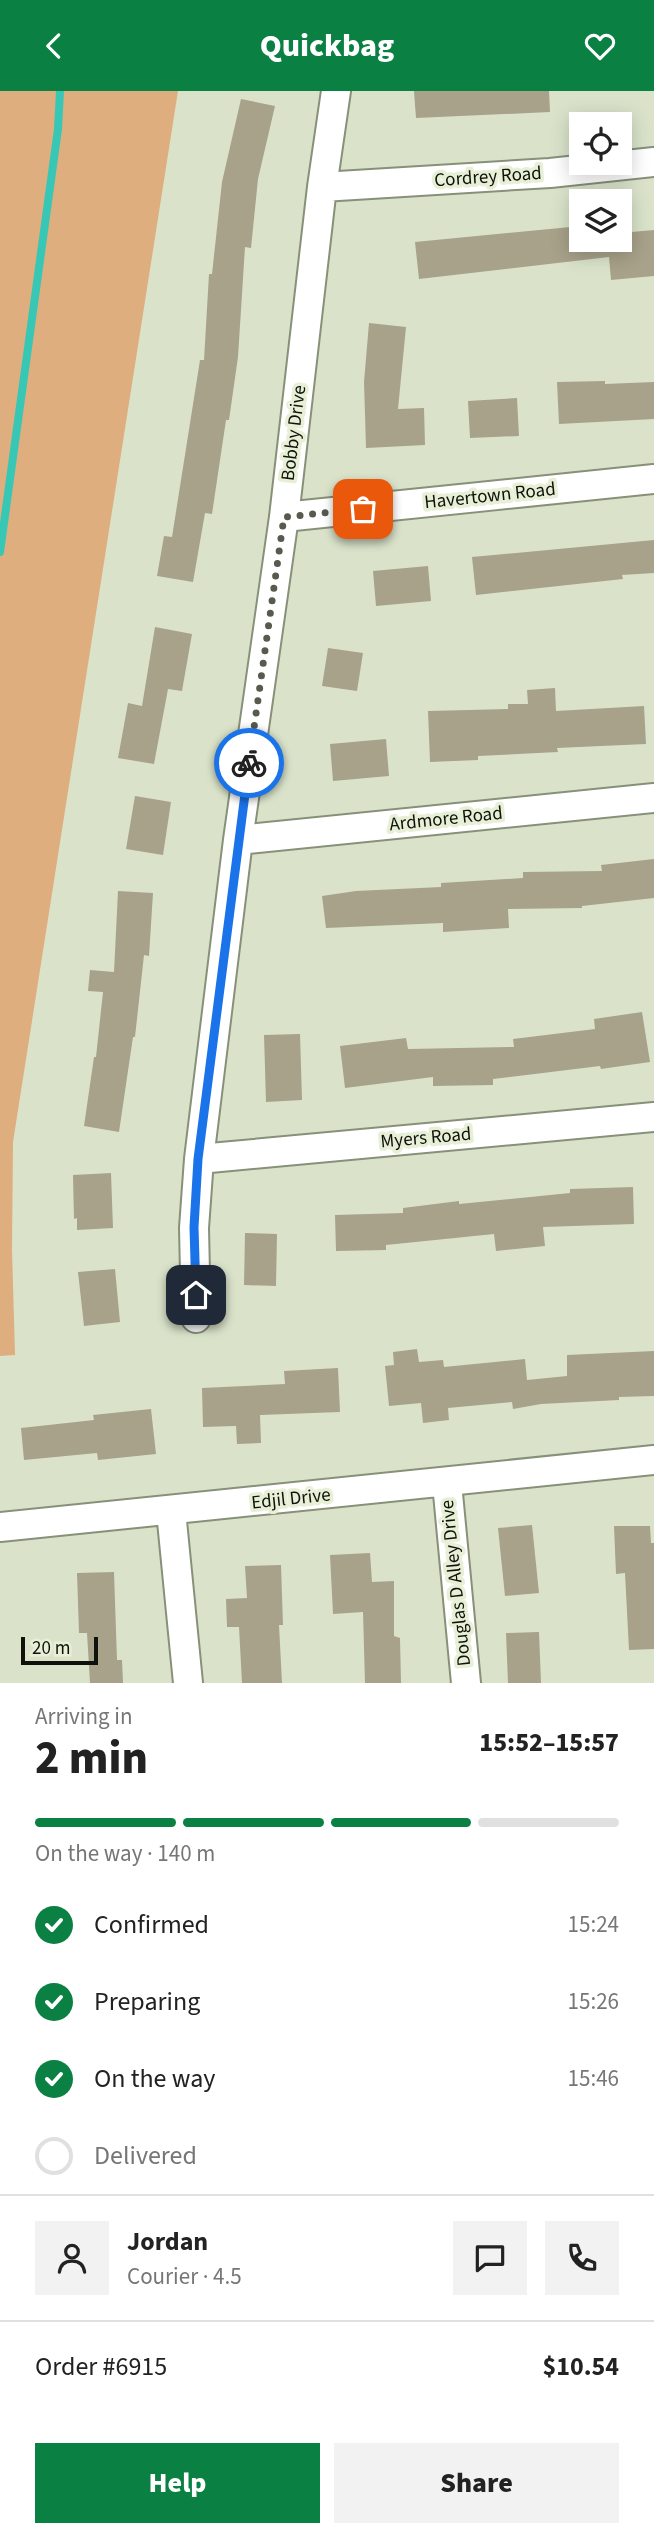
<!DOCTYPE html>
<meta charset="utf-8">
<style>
body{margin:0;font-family:"Source Sans 3",sans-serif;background:#f2f2f2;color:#222;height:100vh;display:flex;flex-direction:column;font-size:26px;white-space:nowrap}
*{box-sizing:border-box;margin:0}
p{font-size:23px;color:#767676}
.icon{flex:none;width:38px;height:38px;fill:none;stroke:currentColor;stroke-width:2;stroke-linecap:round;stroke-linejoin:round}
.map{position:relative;height:1592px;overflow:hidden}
.panel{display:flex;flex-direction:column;background:#fff;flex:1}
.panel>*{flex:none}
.buttons{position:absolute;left:569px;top:21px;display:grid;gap:14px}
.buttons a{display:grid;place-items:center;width:63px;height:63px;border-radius:0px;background:#fff;box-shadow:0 4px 18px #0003;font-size:35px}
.scale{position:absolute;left:21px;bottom:18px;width:77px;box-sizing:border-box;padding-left:7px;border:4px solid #0f120a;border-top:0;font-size:19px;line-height:24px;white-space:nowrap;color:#0f120a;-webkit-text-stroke:5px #e7f0d7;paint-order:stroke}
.pin{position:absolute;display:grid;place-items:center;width:60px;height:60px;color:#fff;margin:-30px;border-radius:14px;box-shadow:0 4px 10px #0006}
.courier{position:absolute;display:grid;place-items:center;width:70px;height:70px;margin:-35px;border:5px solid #1a73e8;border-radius:50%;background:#fff;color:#222;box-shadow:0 2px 9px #0007}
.head em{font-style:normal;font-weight:800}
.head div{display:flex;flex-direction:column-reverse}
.head{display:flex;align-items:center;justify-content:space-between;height:119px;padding:0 35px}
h1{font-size:46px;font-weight:800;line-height:52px}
.bar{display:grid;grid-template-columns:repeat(4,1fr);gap:10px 7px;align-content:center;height:84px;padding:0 35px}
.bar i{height:9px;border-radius:5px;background:#e0e0e0}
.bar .active{background:#0b8043}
.bar p{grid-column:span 4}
.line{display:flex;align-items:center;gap:18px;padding:0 35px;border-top:2px solid #e0e0e0}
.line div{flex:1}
.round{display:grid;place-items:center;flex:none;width:74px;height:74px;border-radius:0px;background:#f2f2f2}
ol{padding:0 35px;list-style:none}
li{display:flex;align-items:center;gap:21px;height:77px}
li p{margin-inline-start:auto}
li .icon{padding:7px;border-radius:50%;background:#0b8043;color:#fff;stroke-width:4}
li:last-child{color:#767676}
li i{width:38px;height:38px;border:4px solid #e0e0e0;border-radius:50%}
.button{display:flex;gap:14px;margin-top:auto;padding:14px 35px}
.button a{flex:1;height:80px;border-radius:0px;background:#0b8043;color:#fff;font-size:28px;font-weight:800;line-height:80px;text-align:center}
.button a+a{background:#f2f2f2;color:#222}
header{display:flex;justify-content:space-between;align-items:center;height:91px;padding:0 35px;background:#0b8043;color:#fff;font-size:32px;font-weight:800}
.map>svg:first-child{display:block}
</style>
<header><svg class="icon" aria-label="back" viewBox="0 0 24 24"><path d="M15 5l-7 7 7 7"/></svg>Quickbag<svg class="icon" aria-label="heart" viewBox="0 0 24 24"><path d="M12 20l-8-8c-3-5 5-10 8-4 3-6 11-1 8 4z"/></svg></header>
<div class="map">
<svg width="654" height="1592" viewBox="0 0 654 1592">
<rect width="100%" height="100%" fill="#dae3ca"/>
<!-- green -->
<path fill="#deae7f" d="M 0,0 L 178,0 L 13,1051 L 12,1158 L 15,1264 L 0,1265 Z"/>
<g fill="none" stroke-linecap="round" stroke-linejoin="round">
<!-- stream -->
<path stroke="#38c7b5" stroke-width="8" d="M 0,461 L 58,38 L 60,0"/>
</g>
<!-- building -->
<path fill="#a8a28a" d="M 414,0 L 549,0 L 550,21 L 416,27 Z
M 241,8 L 275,15 L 258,88 L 251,157 L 245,156 L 238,266 L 229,329 L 226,329 L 212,423 L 205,422 L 193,491 L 157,485 L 164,445 L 172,446 L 200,269 L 204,269 L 209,183 L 212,183 L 222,91 Z
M 581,135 L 581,149 L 620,149 L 620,142 L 654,139 L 654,185 L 611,189 L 609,166 L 419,188 L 415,151 Z
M 369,232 L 406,236 L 398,318 L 424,317 L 425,354 L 366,357 L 364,291 Z
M 605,290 L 605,293 L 654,291 L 654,328 L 559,333 L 557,291 Z
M 517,307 L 519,345 L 470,347 L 468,310 Z
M 654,449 L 654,482 L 622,484 L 623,488 L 476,504 L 472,466 Z
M 428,475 L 431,510 L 376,515 L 373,480 Z
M 155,536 L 192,543 L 182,600 L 168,598 L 154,673 L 118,667 L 128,612 L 142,615 Z
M 328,557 L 363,562 L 357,600 L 322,595 Z
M 555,597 L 556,620 L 644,615 L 646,653 L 557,657 L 558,661 L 478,665 L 478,669 L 430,671 L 428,620 L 508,618 L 508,613 L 528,613 L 527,599 Z
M 386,648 L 389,685 L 333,690 L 330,653 Z
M 135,705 L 171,711 L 163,764 L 126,758 Z
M 654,768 L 654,807 L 582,815 L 582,817 L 508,818 L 509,837 L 443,841 L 443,832 L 326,837 L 322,805 L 356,800 L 441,796 L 441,792 L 523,787 L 523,781 L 602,780 L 601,774 Z
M 118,800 L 153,802 L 149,865 L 144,864 L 135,946 L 133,946 L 119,1041 L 84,1035 L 94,966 L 96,966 L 103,901 L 88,900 L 90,879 L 114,881 Z
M 642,921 L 650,971 L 601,978 L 600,975 L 493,988 L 493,994 L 433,995 L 433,986 L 345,997 L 340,955 L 406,947 L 408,958 L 514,956 L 513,948 L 595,938 L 594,928 Z
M 300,943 L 302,1009 L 266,1011 L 264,944 Z
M 111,1082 L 113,1137 L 77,1139 L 77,1127 L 74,1128 L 73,1084 Z
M 633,1096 L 634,1133 L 543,1136 L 545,1155 L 496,1160 L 494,1143 L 386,1154 L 386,1159 L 336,1160 L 335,1124 L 403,1122 L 403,1117 L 459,1110 L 459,1113 L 570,1102 L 570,1098 Z
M 245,1142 L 277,1143 L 276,1195 L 244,1194 Z
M 115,1178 L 120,1231 L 84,1235 L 78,1181 Z
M 417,1258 L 419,1271 L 443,1269 L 444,1276 L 525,1268 L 527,1289 L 567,1285 L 567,1264 L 654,1260 L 654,1305 L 619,1306 L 619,1309 L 541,1313 L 513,1318 L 512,1311 L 448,1317 L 449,1329 L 423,1332 L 421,1312 L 389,1315 L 385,1275 L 394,1274 L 393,1261 Z
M 338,1277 L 340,1321 L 260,1324 L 261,1352 L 237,1353 L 236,1335 L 203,1336 L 202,1297 L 285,1293 L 284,1280 Z
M 151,1318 L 156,1363 L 98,1369 L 97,1362 L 24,1369 L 21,1337 L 94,1329 L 93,1324 Z
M 532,1434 L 539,1502 L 505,1505 L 498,1437 Z
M 614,1435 L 650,1435 L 651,1452 L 654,1452 L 654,1558 L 629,1559 L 625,1482 L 616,1483 Z
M 370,1462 L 372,1491 L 394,1490 L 394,1545 L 400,1547 L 401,1592 L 365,1592 L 363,1521 L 333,1523 L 330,1464 Z
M 281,1474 L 283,1534 L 279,1534 L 282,1592 L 242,1592 L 239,1536 L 227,1536 L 226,1508 L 247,1507 L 245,1475 Z
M 114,1481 L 117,1569 L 122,1569 L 123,1592 L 90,1592 L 87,1542 L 79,1542 L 77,1482 Z
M 539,1541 L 541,1592 L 508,1592 L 506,1542 Z"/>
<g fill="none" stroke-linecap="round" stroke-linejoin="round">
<defs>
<path id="minor" d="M 322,96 L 550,82 L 654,71
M 284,426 L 654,388
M 238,749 L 654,707
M 199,1068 L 654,1026
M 196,1227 L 194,1137 L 199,1068 L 238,749 L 284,426 L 322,96 L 336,0
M 447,1392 L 466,1592
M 171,1420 L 188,1592
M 0,1436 L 654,1369"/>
</defs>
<!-- minor casing -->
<use href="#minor" stroke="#879079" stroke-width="32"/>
<!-- minor -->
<use href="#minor" stroke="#fff" stroke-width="28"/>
</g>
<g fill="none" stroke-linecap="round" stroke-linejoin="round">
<!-- done -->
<path stroke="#565b4d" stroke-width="7" stroke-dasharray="0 12.6" d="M 249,672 L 284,426 L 363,418"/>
<!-- route -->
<path stroke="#1a73e8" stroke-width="9" d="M 196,1204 L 194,1136 L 198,1068 L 249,672"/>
</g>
<g text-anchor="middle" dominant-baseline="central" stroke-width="7" stroke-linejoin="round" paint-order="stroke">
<!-- street labels -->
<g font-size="19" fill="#0f120a" stroke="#e7f0d7">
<text transform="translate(488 86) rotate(-4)">Cordrey Road</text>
<text transform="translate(294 342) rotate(-83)">Bobby Drive</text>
<text transform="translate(490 405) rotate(-6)">Havertown Road</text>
<text transform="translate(446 728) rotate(-6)">Ardmore Road</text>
<text transform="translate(426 1047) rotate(-5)">Myers Road</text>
<text transform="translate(291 1408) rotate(-6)">Edjil Drive</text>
<text transform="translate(456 1492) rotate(-96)">Douglas D Alley Drive</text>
</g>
</g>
</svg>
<div class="buttons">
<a><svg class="icon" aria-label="locate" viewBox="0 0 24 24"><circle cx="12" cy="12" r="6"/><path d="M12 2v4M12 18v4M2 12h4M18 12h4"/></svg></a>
<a><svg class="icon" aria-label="layers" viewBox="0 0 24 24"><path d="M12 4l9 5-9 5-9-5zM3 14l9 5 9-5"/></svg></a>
</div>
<div class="scale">20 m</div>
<div class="pin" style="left:363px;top:418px;background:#ea580c"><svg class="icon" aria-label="bag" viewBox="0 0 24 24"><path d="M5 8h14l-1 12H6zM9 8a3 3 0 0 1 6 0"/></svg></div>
<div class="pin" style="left:196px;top:1204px;background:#1f2937"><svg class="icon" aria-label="home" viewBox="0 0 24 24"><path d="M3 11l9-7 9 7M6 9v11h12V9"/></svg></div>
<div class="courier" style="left:249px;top:672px"><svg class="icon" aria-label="bike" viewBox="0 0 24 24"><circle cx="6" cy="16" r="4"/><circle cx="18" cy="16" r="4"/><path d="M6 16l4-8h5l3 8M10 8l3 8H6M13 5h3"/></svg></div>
</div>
<section class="panel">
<div class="head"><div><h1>2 min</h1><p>Arriving in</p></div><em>15:52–15:57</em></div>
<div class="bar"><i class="active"></i><i class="active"></i><i class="active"></i><i></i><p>On the way · 140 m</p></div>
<ol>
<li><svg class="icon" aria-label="check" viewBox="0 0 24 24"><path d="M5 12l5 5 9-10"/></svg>Confirmed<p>15:24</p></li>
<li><svg class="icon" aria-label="check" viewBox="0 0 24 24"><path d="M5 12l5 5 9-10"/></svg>Preparing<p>15:26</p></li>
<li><svg class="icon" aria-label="check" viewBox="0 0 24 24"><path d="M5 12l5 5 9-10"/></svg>On the way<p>15:46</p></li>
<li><i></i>Delivered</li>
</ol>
<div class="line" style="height:126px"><a class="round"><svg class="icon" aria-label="person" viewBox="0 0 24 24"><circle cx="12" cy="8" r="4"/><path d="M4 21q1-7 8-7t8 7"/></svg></a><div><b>Jordan</b><p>Courier · 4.5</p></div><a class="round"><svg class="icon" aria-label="chat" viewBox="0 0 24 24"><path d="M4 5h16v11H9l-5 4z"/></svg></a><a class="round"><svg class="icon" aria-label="phone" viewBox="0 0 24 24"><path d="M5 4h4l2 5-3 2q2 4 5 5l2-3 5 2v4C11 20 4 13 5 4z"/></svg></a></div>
<div class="line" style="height:91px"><div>Order #6915</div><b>$10.54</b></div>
<div class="button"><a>Help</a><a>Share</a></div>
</section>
